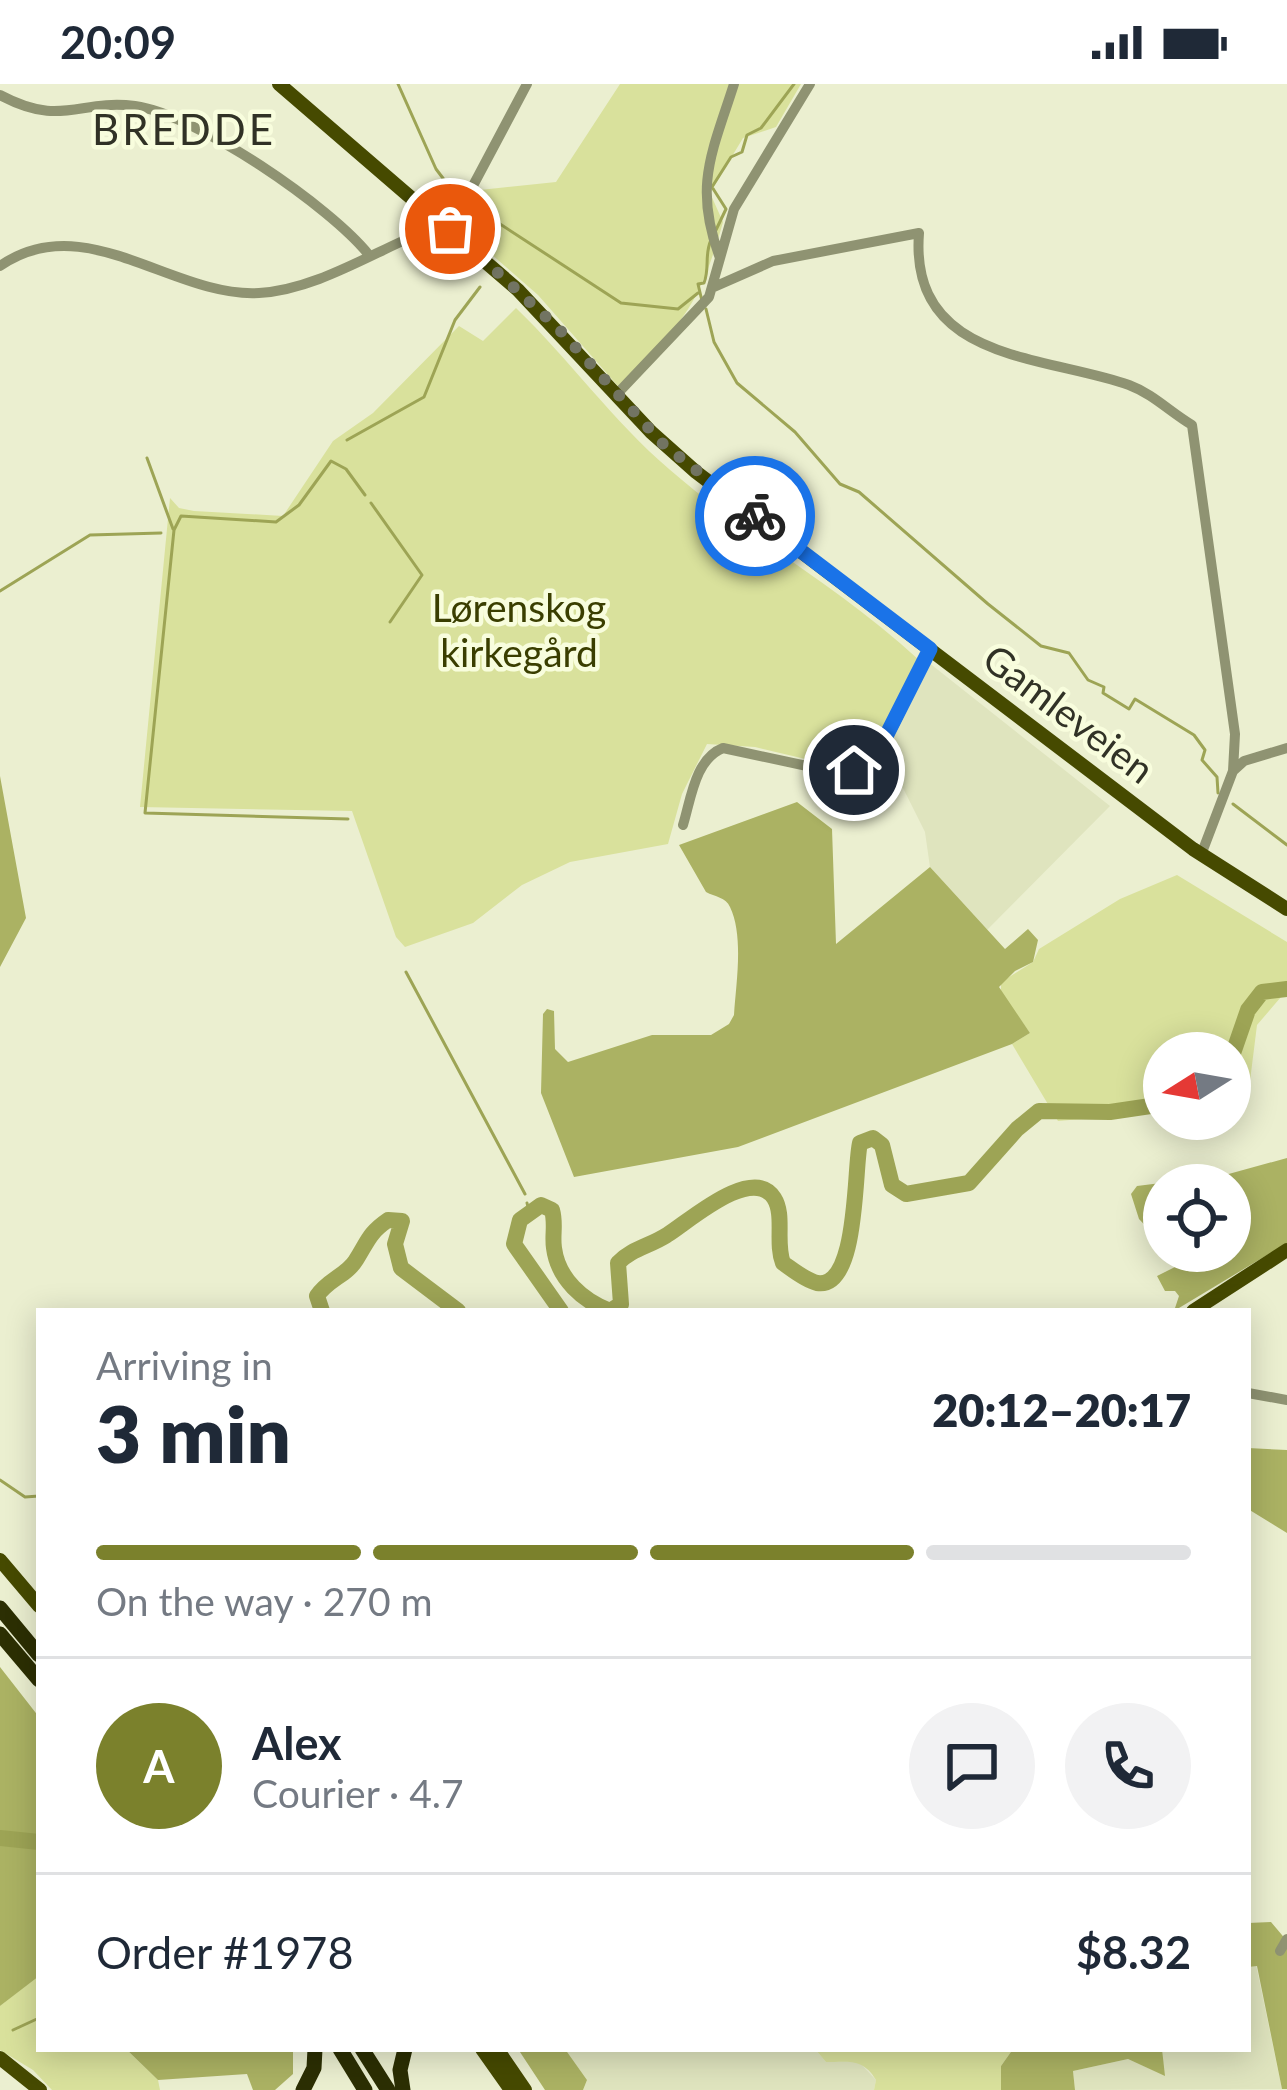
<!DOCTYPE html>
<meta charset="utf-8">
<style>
body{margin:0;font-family:Lato,sans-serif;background:#f2f2f3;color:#1f2937;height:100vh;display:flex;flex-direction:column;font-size:45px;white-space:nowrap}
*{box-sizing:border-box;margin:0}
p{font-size:39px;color:#747a83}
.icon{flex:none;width:66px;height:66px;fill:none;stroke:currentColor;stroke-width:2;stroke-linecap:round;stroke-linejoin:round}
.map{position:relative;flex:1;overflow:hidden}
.sheet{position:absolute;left:36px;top:1224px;width:1215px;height:744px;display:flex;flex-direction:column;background:#fff;border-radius:0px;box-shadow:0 6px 30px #0003}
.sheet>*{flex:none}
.needle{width:78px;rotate:259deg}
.tools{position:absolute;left:1143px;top:948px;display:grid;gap:24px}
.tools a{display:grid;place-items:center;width:108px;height:108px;border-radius:50%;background:#fff;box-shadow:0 6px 30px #0003;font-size:60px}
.pin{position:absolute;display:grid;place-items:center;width:102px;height:102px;color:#fff;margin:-51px;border:6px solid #fff;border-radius:50%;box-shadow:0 3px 12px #0007}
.courier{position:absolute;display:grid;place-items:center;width:120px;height:120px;margin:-60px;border:9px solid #1a73e8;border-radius:50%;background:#fff;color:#222;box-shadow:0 3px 15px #0007}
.headline em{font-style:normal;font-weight:800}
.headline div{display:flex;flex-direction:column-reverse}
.headline{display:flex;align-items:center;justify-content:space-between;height:204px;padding:0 60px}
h1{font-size:78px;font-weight:800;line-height:90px}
.bar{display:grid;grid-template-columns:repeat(4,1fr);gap:18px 12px;align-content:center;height:144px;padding:0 60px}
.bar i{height:15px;border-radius:9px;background:#e0e1e3}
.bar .on{background:#7b812c}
.bar p{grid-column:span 4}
.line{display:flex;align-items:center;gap:30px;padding:0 60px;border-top:3px solid #e0e1e3}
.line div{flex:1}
.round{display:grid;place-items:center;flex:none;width:126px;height:126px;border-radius:63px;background:#f2f2f3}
.status{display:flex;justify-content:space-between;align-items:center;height:84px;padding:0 60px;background:#fff;direction:ltr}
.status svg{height:33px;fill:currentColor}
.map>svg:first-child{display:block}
</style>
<div class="status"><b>20:09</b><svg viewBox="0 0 49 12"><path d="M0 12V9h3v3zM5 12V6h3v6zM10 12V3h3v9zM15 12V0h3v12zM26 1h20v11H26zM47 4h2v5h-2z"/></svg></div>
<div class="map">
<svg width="1287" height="2006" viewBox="0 0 1287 2006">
<rect width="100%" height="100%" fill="#ebefd0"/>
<!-- built -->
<path fill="#dfe4be" d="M 928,578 L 1110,722 L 986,847 L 930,783 L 925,748 L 893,684 L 888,658 Z
M 1256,1881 L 1282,2005 L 1075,2006 L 1073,1987 L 1128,1975 L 1164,1991 L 1162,1965 L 1248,1965 L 1248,1883 Z
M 565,1965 L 815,1965 L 826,1978 L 858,1977 L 876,1996 L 874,2006 L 583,2006 L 587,1996 Z"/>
<!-- green -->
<path fill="#d9e19c" d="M 620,0 L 801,0 L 776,43 L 743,54 L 710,109 L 723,138 C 700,220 681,244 618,302 L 538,211 L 467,149 L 461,136 L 480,106 L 556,98 Z
M 516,224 C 569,275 613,337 669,385 C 748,454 843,505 919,576 L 874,660 L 852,680 L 835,682 L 755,663 L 707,660 L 682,710 L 668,760 L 570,778 L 522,801 L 473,839 L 405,863 L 396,853 L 352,727 L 140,723 L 170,414 L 179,424 L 194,427 L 283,432 L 333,357 L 373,329 L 459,242 L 483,257 Z
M 1177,791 L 1287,858 L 1287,906 L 1257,941 L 1247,1021 L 1230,1022 L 1230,969 L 1164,969 L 1164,1028 L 1058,1037 L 1012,960 L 1030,949 L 1001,908 L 1001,898 L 1033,878 L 1039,865 L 1120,815 Z
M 39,1891 L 39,1965 L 126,1965 L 158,1996 L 160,2006 L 52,2006 L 33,1986 L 0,1966 L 0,1922 Z
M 815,1965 L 1013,1965 L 1001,1982 L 1001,2006 L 874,2006 L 876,1996 C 863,1974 849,1978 826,1978 Z"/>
<!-- forest -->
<path fill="#abb263" d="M 0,692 L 26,834 L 0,883 Z
M 797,718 L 832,745 L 836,860 L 930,783 L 1005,865 L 1028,845 L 1038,856 L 1033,878 L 1015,887 L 999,903 L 1030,949 L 1012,960 L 738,1063 L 574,1093 L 541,1009 L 543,930 L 547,925 L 554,927 L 555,965 L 568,978 L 652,951 L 711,951 L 729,940 L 734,931 C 736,900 744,852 730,823 C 726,813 715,813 706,808 L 679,761 Z
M 1287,1074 L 1287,1159 L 1174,1227 L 1179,1212 L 1175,1207 L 1165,1207 L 1157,1192 L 1207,1167 L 1230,1167 L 1230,1145 L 1242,1136 L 1238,1127 L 1230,1126 L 1230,1101 L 1164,1101 L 1164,1147 L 1154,1151 L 1139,1135 L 1131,1110 L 1137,1102 L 1225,1091 Z
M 1248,1364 L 1287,1366 L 1287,1449 L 1248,1425 Z
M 0,1583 L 39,1633 L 39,1892 L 0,1922 Z
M 1271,1838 L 1287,1857 L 1287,2005 L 1282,2005 L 1257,1882 L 1248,1883 L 1248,1839 Z
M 126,1965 L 293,1965 L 293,1990 L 275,2006 L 253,2006 L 247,1990 L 158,1996 Z
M 518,1965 L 565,1965 L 587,1996 L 583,2006 L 545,2006 Z
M 1013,1965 L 1162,1965 L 1165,1992 L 1128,1975 L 1073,1987 L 1075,2006 L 1001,2006 L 1001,1982 Z"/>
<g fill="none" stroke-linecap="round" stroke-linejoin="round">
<!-- stream -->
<path stroke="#9da455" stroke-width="3" d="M 398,0 L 436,85 L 458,114
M 471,121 L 621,219 L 678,225 L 698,209
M 715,148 L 726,125 L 712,103 L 731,73 L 742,68 L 747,51 L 761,44 L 794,0
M 702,217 L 698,200 L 704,199 C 710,184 704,171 711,156
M 706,225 L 714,258 L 737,299 L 795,348 L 840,400 L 859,408 L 988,520 L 1041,562 L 1069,569 L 1088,596 L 1104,603 L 1103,609 L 1129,625 L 1135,615 L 1194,651 L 1205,666 L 1202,676 L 1217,693 L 1218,709
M 347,356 L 424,313 L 455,236 L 480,203
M 147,374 L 173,445
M 371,419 L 422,491 L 390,538
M 0,507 L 90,451 L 161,449
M 1233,720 L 1287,761
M 348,735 L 145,729 L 174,446 L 181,432 L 276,438 L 299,421 L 331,377 L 346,385 L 365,411
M 406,888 L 525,1110
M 527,1119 L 529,1127
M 0,1396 L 25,1413 L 39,1412
M 13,1946 L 39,1934"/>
<!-- river -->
<path stroke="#9da455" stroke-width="16" d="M 1230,978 L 1248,926 L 1262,908 L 1287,905
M 322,1227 L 317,1212 C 327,1196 347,1191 356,1176 C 368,1157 369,1149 388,1136 L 402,1137 L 395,1160 L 401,1184 L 458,1227
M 561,1227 L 514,1160 L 520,1136 L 541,1121 L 552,1126 C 556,1140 552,1151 554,1164 C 558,1195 583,1217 610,1227 L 621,1220 L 618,1179 C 631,1165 650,1162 667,1151 C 687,1139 752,1080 774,1114 C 785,1131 775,1159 783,1179 C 793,1186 805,1196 817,1199 C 859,1206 854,1082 860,1059 L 873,1054 L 882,1061 L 892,1101 L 906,1110 L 969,1099 L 1017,1045 L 1039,1027 L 1110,1028 L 1164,1020
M 0,1754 L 39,1758"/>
<!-- minor -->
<path stroke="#8f9372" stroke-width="10" d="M 0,11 C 62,44 78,15 135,22 C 196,30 331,123 369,171
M 450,145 L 527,0
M 720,174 C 693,102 712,69 734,0
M 0,182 C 85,123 173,214 259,209 C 313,206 367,172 416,151
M 714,203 L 773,177 L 919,149 C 909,277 1042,271 1129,301 C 1153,310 1170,328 1192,341 L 1235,650 L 1233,687
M 617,310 L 709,213 L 734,125 L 810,0
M 683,741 C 691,715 695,675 723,664 L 835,688 C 892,686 905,603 930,565
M 1201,771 L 1233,687 L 1244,677 L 1287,664
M 1248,1309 L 1287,1316
M 1280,1867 L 1287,1855"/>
<!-- major -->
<path stroke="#464a00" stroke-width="14" d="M 279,0 L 518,206 L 651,348 L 696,388 L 1193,765 L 1287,825
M 1193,1227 L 1287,1166
M 0,1476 L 39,1522
M 482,1965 L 511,2006
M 497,1965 L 525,2006
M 0,1974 L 40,2006"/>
<!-- highway -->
<path stroke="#2c2f03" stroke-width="15" d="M 0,1524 L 39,1571
M 0,1550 L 39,1596
M 340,1965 L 365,2006
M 362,1965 L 388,2006
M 303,2006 L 314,1984 L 315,1965
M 403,2006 L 400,1986 L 405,1965"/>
</g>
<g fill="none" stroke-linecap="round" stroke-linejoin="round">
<!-- done -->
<path stroke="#727462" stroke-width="12" stroke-dasharray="0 21.6" d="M 450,145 L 557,243 L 664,361 L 755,432"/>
<!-- route -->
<path stroke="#1a73e8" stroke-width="15" d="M 755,432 L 930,565 L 881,662 L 854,686"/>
</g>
<g text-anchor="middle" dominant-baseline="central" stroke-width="9" stroke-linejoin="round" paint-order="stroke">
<!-- park labels -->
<g font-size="39" fill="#3a3e00" stroke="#f8fddd">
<text x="519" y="523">Lørenskog<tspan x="519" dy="45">kirkegård</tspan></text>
</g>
<!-- street labels -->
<g font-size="39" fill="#313226" stroke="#f8fddd">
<text transform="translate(1069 629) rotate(37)">Gamleveien</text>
</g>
<!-- neighbourhood labels -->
<g font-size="42" letter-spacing="3" fill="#313226" stroke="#f8fddd">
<text x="184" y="45">BREDDE</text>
</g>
</g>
</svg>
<div class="tools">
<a><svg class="needle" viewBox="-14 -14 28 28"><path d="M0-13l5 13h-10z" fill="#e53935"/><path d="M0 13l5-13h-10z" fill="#747a83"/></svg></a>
<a><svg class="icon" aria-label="locate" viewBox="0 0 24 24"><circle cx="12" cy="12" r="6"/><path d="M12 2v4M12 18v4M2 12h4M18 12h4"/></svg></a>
</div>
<div class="pin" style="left:450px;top:145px;background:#ea580c"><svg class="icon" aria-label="bag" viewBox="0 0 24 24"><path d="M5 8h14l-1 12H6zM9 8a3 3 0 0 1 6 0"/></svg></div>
<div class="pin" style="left:854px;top:686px;background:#1f2937"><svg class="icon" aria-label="home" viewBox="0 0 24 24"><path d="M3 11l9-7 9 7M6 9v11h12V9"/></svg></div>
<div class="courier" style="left:755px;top:432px"><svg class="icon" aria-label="bike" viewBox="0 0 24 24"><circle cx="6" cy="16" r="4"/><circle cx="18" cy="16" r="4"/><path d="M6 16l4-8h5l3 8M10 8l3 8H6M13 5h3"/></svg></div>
<section class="sheet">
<div class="headline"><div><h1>3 min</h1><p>Arriving in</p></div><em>20:12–20:17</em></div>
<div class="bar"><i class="on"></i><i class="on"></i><i class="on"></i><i></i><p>On the way · 270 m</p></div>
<div class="line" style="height:216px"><b class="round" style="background:#7b812c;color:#fff">A</b><div><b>Alex</b><p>Courier · 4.7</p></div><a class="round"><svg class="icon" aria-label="chat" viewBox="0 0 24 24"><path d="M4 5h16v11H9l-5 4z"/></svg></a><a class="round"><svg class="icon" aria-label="phone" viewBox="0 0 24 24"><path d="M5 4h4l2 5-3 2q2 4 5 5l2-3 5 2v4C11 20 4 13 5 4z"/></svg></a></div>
<div class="line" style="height:156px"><div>Order #1978</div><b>$8.32</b></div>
</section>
</div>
